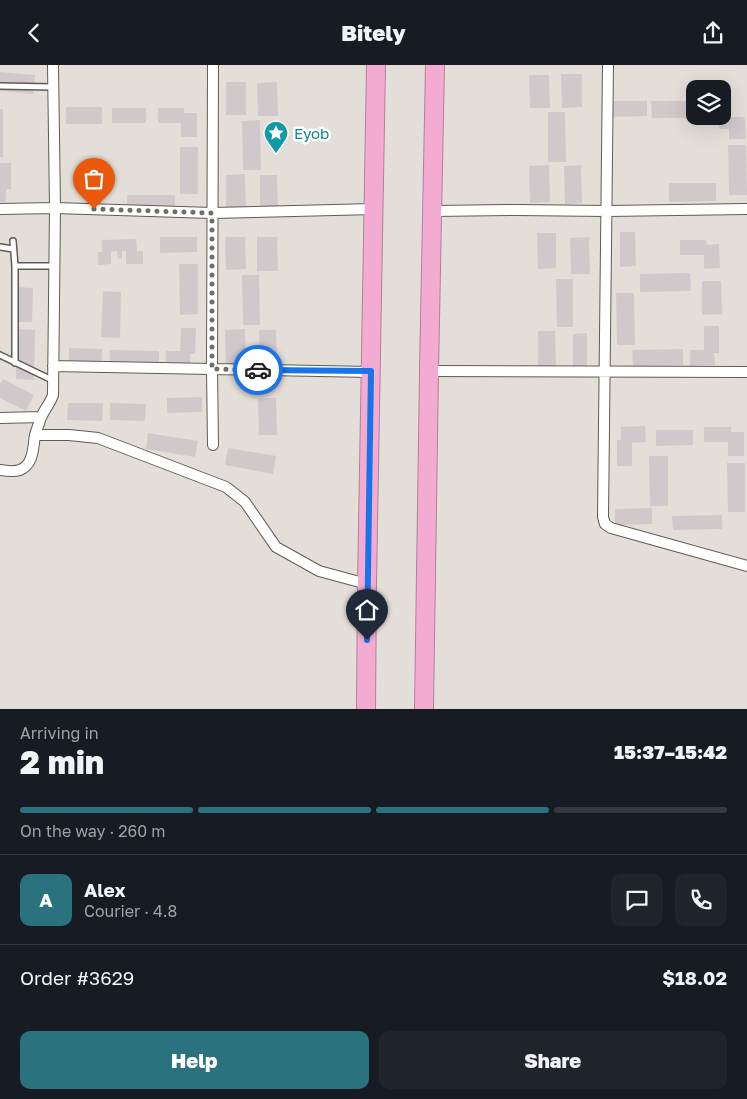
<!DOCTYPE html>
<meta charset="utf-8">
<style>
body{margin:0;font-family:"Golos Text",sans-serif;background:#20242c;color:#f1f3f6;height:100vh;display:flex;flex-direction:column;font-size:19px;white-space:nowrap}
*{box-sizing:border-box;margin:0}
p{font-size:16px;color:#9ea1a6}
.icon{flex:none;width:28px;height:28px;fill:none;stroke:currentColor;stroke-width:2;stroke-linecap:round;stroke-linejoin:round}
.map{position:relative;height:644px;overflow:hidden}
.sheet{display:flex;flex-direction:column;background:#171b24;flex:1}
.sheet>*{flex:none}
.tools{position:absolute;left:686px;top:15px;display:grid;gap:10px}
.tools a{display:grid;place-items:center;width:45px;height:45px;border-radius:10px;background:#171b24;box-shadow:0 5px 20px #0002;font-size:25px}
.pin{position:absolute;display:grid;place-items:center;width:42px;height:42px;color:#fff;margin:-51px -21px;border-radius:50% 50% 50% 0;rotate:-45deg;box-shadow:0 0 5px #0007}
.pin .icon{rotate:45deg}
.courier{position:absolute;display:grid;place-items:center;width:50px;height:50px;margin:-25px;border:4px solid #1a73e8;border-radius:50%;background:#fff;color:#222;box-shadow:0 1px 6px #0007}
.overview em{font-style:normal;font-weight:800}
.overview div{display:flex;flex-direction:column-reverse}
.overview{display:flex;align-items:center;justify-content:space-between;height:85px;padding:0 20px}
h1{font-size:32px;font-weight:800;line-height:38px}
.bar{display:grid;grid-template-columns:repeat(4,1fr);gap:8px 5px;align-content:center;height:60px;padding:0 20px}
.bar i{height:6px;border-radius:4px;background:#363941}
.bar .active{background:#2b727f}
.bar p{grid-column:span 4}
.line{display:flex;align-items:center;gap:12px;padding:0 20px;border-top:1px solid #363941}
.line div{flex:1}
.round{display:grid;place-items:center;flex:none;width:52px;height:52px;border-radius:10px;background:#20242c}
.action{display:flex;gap:10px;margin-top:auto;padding:10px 20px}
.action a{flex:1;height:58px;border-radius:10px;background:#2b727f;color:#fff;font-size:20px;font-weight:800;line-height:58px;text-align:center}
.action a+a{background:#20242c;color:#f1f3f6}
header{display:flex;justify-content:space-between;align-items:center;height:65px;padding:0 20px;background:#171b24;font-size:22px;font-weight:800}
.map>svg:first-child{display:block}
</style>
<header><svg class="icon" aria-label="back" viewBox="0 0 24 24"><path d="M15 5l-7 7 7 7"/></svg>Bitely<svg class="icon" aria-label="share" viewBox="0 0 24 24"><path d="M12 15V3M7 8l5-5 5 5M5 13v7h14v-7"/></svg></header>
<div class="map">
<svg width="747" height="644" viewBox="0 0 747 644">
<rect width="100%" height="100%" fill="#e3dfd8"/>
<!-- building -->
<path fill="#d1c8cb" d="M 0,7 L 35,10 L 33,29 L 0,26 Z
M 561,9 L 582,9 L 582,42 L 562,43 Z
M 529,10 L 549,10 L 550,43 L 530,43 Z
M 226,17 L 246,17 L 246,50 L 226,50 Z
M 277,17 L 278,51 L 258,51 L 257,18 Z
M 611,36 L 647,36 L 647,51 L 611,52 Z
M 651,36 L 687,36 L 687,53 L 652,53 Z
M 66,42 L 102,42 L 102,59 L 66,59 Z
M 112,43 L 146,43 L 146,58 L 112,58 Z
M 158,43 L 184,43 L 184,48 L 197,48 L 197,72 L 181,72 L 181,58 L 158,58 Z
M 722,43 L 729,43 L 729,52 L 745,52 L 746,74 L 729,74 L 729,64 L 719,64 L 719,60 L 707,60 L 707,51 L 722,51 Z
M 0,44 L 3,44 L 3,92 L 0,92 Z
M 548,47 L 565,47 L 566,97 L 548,97 Z
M 260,55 L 261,105 L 243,105 L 242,56 Z
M 728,80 L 746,80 L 747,130 L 729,130 Z
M 180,82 L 198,82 L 198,129 L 180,129 Z
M 0,98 L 11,98 L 11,124 L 6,124 L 6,137 L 0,137 Z
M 549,100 L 550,137 L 530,138 L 529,101 Z
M 581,100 L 582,138 L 565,139 L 564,101 Z
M 245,109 L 246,146 L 226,147 L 226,110 Z
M 260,110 L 277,110 L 278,148 L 260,148 Z
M 669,118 L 716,118 L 716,136 L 669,137 Z
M 127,130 L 175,130 L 175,143 L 127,144 Z
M 620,167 L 635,167 L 636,201 L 620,202 Z
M 537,168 L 556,168 L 556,203 L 538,204 Z
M 160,172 L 197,172 L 197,187 L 160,188 Z
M 225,172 L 245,172 L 246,204 L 226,205 Z
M 257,172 L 277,172 L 278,206 L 257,206 Z
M 589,172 L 590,209 L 571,209 L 570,173 Z
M 136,174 L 137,186 L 143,186 L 143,199 L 126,199 L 126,186 L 122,186 L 122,193 L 118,194 L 117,186 L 111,187 L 111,199 L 98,200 L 98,187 L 102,187 L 102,175 Z
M 680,175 L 706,175 L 707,180 L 719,179 L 720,203 L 704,204 L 704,190 L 680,190 Z
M 179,199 L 198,199 L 198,249 L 180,250 Z
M 690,208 L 691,226 L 640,227 L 640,209 Z
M 242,210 L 259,210 L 260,260 L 243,260 Z
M 556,214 L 573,214 L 573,262 L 557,262 Z
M 702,216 L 721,216 L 722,249 L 702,250 Z
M 17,222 L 33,223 L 32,257 L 16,257 Z
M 103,226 L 121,227 L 120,273 L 101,272 Z
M 616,228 L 634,228 L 635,280 L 617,280 Z
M 704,261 L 719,261 L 719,288 L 714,288 L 715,300 L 690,301 L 690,285 L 704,285 Z
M 181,263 L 196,263 L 195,289 L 190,289 L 190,302 L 166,301 L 166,286 L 180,286 Z
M 17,264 L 35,265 L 34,315 L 16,314 Z
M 245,264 L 246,301 L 226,301 L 225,265 Z
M 259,265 L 276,265 L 277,303 L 260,303 Z
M 538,266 L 555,266 L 556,301 L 538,301 Z
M 587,268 L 587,303 L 573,303 L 573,269 Z
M 69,283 L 102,284 L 102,300 L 69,299 Z
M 683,284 L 683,300 L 633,301 L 632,285 Z
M 110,285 L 159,286 L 159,301 L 110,300 Z
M 3,314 L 34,330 L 26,346 L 0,333 L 0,319 Z
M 202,332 L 202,347 L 167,348 L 167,333 Z
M 258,333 L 276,333 L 277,370 L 259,370 Z
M 68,338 L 103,338 L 102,356 L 67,355 Z
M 110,338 L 146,339 L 145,356 L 110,355 Z
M 645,361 L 646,377 L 632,378 L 632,401 L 617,401 L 617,375 L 621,375 L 621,362 Z
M 704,362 L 731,362 L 731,367 L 744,367 L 744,391 L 728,391 L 728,377 L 704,377 Z
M 656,365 L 693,365 L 693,380 L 656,381 Z
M 148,368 L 198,376 L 195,392 L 146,384 Z
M 228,383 L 276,391 L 273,409 L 225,400 Z
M 649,391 L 668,391 L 668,441 L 650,441 Z
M 727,398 L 745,398 L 745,447 L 728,447 Z
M 652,443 L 652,459 L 615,460 L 615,444 Z
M 722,450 L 722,464 L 673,465 L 672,451 Z"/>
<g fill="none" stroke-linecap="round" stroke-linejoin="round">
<defs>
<path id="lane" d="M 0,21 L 53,22
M 13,176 L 15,201 L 15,298
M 0,182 L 13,184
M 15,201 L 54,201
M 0,290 L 52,315"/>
<path id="street" d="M 213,0 L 212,304 L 371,307
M 608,0 L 603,452 L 605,459 L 611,463 L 747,501
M 0,144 L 55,143 L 53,0
M 432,146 L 516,145 L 607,146 L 747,144
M 53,301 L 212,304 L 213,380
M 429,306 L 747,307
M 0,353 L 41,352
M 35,370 L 69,370 L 98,373 L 226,422 L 245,437 L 276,482 L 319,506 L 367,519
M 0,405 C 6,406 14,407 20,405 C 34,399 33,382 35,370 C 36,365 39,360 40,355 C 43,346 50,339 53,330 L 55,143 L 212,148 L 374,144"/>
<path id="highway" d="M 366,644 L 367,519 L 376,0
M 424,644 L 429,306 L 435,0"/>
</defs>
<!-- lane casing -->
<use href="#lane" stroke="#5f5c56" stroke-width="8"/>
<!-- street casing -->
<use href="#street" stroke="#5f5c56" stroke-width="12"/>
<!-- highway casing -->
<use href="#highway" stroke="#b08099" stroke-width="20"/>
<!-- lane -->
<use href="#lane" stroke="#fff" stroke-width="5"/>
<!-- street -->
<use href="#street" stroke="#fff" stroke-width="10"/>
<!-- highway -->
<use href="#highway" stroke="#f4abd2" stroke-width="18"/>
</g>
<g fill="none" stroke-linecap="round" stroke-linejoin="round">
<!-- done -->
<path stroke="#706e6a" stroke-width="5" stroke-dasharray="0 9" d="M 94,144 L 212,148 L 212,304 L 258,305"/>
<!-- route -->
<path stroke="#1a73e8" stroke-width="6" d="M 258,305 L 371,306 L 367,575"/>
</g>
<!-- icons -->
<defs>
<symbol id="sight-pin" viewBox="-11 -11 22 30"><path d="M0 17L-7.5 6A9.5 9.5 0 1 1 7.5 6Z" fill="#0f9aa8" stroke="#fff"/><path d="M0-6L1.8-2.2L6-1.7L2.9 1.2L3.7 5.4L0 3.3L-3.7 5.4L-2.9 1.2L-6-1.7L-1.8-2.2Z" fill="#fff"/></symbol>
</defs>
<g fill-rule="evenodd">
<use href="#sight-pin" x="262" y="54" width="28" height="38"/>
</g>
<g text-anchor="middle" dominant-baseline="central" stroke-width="5" stroke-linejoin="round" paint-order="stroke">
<!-- culture labels -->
<g font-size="15" fill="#0d838f" stroke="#fff" text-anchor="start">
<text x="294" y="68">Eyob</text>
</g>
</g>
</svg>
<div class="tools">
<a><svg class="icon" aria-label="layers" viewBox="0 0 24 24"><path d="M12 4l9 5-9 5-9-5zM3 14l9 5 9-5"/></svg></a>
</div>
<div class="pin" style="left:94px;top:144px;background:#ea580c"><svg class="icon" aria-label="bag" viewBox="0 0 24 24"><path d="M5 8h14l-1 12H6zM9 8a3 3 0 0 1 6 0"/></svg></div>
<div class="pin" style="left:367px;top:575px;background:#1f2937"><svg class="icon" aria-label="home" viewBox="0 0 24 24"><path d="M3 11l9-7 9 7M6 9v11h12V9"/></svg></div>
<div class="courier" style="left:258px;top:305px"><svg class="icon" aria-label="car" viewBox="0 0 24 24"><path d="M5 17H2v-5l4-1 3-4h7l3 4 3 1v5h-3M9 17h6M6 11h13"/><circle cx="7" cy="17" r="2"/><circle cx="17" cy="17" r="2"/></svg></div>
</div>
<section class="sheet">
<div class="overview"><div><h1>2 min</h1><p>Arriving in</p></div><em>15:37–15:42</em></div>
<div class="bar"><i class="active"></i><i class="active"></i><i class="active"></i><i></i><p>On the way · 260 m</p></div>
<div class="line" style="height:90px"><b class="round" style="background:#2b727f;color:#fff">A</b><div><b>Alex</b><p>Courier · 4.8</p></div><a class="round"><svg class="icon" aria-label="chat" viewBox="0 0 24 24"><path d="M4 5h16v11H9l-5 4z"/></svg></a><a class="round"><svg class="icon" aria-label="phone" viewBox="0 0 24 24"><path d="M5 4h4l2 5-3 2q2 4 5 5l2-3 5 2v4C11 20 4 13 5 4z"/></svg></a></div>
<div class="line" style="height:65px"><div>Order #3629</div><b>$18.02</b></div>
<div class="action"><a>Help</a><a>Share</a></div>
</section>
